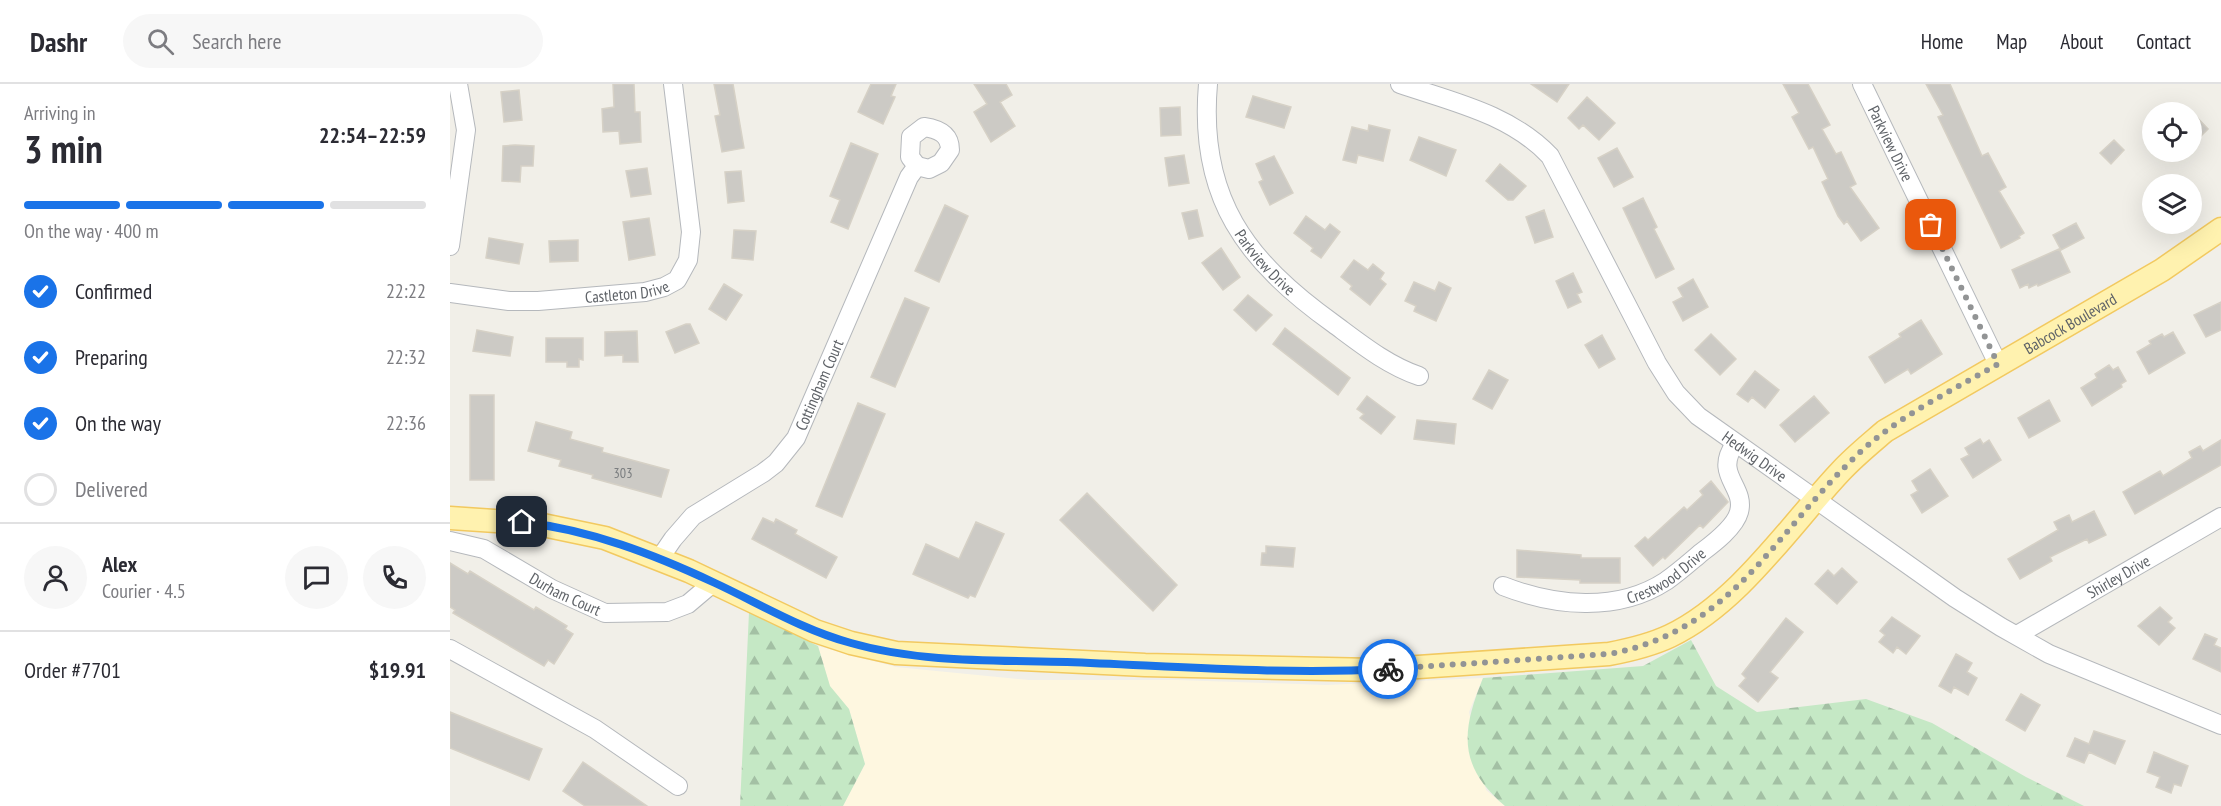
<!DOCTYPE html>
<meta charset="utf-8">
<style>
body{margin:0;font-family:"PT Sans Narrow",sans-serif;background:#f7f7f7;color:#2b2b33;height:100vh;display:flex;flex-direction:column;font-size:22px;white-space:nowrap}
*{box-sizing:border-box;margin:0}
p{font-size:20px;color:#7c7c81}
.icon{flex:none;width:33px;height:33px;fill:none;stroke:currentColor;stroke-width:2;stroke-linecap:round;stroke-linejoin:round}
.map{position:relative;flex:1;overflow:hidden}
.drawer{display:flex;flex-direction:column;background:#fff;width:450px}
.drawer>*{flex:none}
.tools{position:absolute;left:1692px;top:18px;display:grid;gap:12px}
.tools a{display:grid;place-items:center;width:60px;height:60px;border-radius:50%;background:#fff;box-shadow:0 6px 24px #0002;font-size:30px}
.pin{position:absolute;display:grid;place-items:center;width:51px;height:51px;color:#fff;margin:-26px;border-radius:12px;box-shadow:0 3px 9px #0006}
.courier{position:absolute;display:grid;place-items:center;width:60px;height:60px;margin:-30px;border:4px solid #1a73e8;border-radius:50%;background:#fff;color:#222;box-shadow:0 2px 8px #0007}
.headline em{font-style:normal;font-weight:600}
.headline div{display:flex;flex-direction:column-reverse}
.headline{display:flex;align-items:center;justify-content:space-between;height:102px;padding:0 24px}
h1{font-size:39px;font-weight:600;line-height:45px}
.bar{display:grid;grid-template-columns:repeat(4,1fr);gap:9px 6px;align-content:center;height:72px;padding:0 24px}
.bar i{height:8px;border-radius:4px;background:#e1e1e2}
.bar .active{background:#1a73e8}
.bar p{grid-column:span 4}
.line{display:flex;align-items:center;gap:15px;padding:0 24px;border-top:2px solid #e1e1e2}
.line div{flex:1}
.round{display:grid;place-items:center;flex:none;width:63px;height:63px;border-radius:32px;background:#f7f7f7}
ol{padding:0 24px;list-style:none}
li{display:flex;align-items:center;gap:18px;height:66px}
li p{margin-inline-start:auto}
li .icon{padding:6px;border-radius:50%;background:#1a73e8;color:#fff;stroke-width:4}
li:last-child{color:#7c7c81}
li i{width:33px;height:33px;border:3px solid #e1e1e2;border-radius:50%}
header{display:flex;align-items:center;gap:36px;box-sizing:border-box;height:84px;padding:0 30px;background:#fff;border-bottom:2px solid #e1e1e2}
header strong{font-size:28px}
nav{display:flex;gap:33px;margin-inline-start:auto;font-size:21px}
.search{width:420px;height:54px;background:#f7f7f7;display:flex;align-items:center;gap:15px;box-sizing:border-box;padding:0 21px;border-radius:33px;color:#7c7c81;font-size:22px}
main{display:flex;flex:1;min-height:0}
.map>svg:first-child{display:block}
</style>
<header>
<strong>Dashr</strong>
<div class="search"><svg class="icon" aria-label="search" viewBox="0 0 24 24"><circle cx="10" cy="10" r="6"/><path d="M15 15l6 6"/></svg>Search here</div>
<nav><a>Home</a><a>Map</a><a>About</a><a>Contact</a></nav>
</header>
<main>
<section class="drawer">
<div class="headline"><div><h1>3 min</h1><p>Arriving in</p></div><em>22:54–22:59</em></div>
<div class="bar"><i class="active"></i><i class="active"></i><i class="active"></i><i></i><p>On the way · 400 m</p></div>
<ol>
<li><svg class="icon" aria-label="check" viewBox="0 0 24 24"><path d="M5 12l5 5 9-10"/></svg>Confirmed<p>22:22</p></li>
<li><svg class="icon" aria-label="check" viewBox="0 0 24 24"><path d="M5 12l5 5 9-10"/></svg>Preparing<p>22:32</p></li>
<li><svg class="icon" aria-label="check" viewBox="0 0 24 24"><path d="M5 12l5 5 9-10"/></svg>On the way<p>22:36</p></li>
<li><i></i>Delivered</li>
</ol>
<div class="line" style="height:108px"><a class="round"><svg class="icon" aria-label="person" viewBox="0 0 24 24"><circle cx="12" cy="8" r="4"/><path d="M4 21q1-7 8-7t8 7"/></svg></a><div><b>Alex</b><p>Courier · 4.5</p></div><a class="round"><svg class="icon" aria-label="chat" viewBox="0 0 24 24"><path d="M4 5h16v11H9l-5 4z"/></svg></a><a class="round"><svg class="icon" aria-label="phone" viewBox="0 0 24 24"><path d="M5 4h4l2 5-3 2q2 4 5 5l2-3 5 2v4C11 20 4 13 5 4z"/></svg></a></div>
<div class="line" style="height:78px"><div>Order #7701</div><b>$19.91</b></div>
</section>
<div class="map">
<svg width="1771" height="722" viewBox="0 0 1771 722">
<defs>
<pattern id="forest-firs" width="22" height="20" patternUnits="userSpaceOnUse" patternTransform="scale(1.5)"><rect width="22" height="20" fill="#c5e8c5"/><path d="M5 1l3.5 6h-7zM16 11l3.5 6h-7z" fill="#a3c0a4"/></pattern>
</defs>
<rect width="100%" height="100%" fill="#f1efe8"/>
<!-- commercial -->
<path fill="#fef7e0" d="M 368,562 L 446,583 L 579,596 L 727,596 L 876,601 L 1033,594 L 1019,628 L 1036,706 L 1055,722 L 393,722 L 415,680 L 399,625 L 380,603 Z"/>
<!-- forest -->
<path fill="url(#forest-firs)" d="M 299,528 L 368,562 L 380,602 L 399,625 L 415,680 L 393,722 L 290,722 Z
M 1241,556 L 1266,602 L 1307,628 L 1416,615 L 1482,639 L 1576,693 L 1634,722 L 1055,722 C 1008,682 1011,648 1033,594 L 1193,582 Z"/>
<!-- building -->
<path fill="#cccac5" stroke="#d6d1c6" stroke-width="1.5" d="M 163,0 L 184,0 L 185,28 L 190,28 L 191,58 L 170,60 L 169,47 L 153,48 L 152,25 L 164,23 Z
M 264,0 L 283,0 L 294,64 L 272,68 L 265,32 L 270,31 Z
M 421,0 L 446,0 L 441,12 L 445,13 L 433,40 L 408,28 Z
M 524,0 L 556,0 L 562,11 L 550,18 L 565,42 L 541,58 L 524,28 L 537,20 Z
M 1081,0 L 1119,0 L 1107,18 Z
M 1333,0 L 1358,0 L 1380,41 L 1372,45 L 1386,70 L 1391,68 L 1406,100 L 1400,103 L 1429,144 L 1411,157 L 1397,137 L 1394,140 L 1388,132 L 1372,98 L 1378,95 L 1363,63 L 1359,65 L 1342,33 L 1349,29 Z
M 1476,0 L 1500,0 L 1532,72 L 1538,69 L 1556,103 L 1549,107 L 1574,149 L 1569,152 L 1570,154 L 1551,164 L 1488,33 L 1493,31 Z
M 69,6 L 72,36 L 54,38 L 51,8 Z
M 803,12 L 841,23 L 834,44 L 796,33 Z
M 1137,13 L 1165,39 L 1149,56 L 1133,41 L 1129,45 L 1118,34 Z
M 730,23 L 731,51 L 711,52 L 710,24 Z
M 1742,28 L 1758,45 L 1742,61 Z
M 919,41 L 940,46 L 933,77 L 908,71 L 906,79 L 893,76 L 902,43 L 918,47 Z
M 969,53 L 1006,66 L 996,92 L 960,76 Z
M 1664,56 L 1674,66 L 1661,80 L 1650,69 Z
M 401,59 L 428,70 L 398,145 L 381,138 L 390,116 L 380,112 Z
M 65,61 L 84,62 L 83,82 L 71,82 L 70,98 L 52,97 L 53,62 Z
M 1167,64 L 1183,93 L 1164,103 L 1148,74 Z
M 734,71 L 739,99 L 719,102 L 715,74 Z
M 824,72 L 843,109 L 820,121 L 809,98 L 813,96 L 806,80 Z
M 1050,80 L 1076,102 L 1063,116 L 1058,116 L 1036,97 Z
M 197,84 L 201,110 L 181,113 L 176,87 Z
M 291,87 L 294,117 L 278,119 L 275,88 Z
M 1193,114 L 1207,143 L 1204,145 L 1224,185 L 1206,194 L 1173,124 Z
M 495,121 L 518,132 L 489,198 L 465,187 Z
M 747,126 L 753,152 L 739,155 L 732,129 Z
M 1094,126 L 1103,153 L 1085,159 L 1076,133 Z
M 856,132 L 875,146 L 880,140 L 890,148 L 871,174 L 861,167 L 863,164 L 844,149 Z
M 199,134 L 205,171 L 179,176 L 173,138 Z
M 1626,139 L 1634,154 L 1611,166 L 1603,151 Z
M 284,146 L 306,147 L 303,176 L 282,174 Z
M 39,154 L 73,160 L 69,180 L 36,174 Z
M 128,156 L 128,177 L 100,178 L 99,157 Z
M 771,164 L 790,193 L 773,206 L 752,179 Z
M 1609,165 L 1620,188 L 1588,202 L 1587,200 L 1579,204 L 1578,200 L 1570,204 L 1562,186 Z
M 904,176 L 918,186 L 923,180 L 934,189 L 930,195 L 936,200 L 920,221 L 900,205 L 902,202 L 891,193 Z
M 1123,189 L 1132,208 L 1127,210 L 1131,218 L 1118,224 L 1106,197 Z
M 1243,195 L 1258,223 L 1233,237 L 1223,218 L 1233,213 L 1228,204 Z
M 964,198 L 985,207 L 989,198 L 1001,204 L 986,237 L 964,227 L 966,222 L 955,217 Z
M 274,200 L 292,211 L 276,236 L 259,225 Z
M 798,211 L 822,231 L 806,247 L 784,226 Z
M 455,214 L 479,224 L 445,303 L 421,293 Z
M 1771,218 L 1771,246 L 1756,253 L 1744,231 Z
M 1471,236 L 1492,270 L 1461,290 L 1458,285 L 1435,299 L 1419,273 L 1451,253 L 1449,250 Z
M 236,240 L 240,240 L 249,259 L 225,269 L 216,248 Z
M 835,244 L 900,294 L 888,311 L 823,260 Z
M 27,246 L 63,253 L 60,272 L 23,267 Z
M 187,247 L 188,278 L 173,278 L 173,271 L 155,272 L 155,248 Z
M 1723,248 L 1735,269 L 1699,290 L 1687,268 L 1701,260 L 1699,257 L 1712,250 L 1714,253 Z
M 1261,250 L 1286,275 L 1270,291 L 1245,266 Z
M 1152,251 L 1165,275 L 1149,284 L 1135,261 Z
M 96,254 L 133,254 L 133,276 L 129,275 L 129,283 L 117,283 L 117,278 L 96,278 Z
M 1659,281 L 1663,286 L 1668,283 L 1676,297 L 1671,300 L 1672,303 L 1642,322 L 1631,304 L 1647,294 L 1645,290 Z
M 1039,286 L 1058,296 L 1042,325 L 1023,315 Z
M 1305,287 L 1329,306 L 1315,324 L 1302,313 L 1298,318 L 1287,310 Z
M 20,311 L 44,311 L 44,396 L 20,396 Z
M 917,312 L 945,333 L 931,350 L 910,334 L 914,330 L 907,325 Z
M 1364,312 L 1379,329 L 1345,358 L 1330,341 Z
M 1599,316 L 1610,337 L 1579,354 L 1568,334 Z
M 408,319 L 435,330 L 392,433 L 366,422 Z
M 967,336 L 1006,340 L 1004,360 L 964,355 Z
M 86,338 L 122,348 L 120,355 L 153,364 L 152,368 L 219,386 L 211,413 L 142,394 L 143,391 L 109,382 L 111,376 L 78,367 Z
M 1530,355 L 1533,360 L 1539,356 L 1551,376 L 1523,394 L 1511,375 L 1519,371 L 1515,364 Z
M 1771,356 L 1771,381 L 1685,430 L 1673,408 L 1710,387 L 1713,392 L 1742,374 L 1739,368 L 1750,362 L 1753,367 Z
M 1480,385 L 1498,412 L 1472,429 L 1461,411 L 1468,407 L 1462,397 Z
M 1261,397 L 1278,418 L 1253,444 L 1250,441 L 1215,475 L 1213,473 L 1203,482 L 1185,462 L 1195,453 L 1198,456 L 1234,423 L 1237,426 L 1253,411 L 1250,407 Z
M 637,409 L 727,501 L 703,527 L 610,436 Z
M 1644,427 L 1656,451 L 1639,459 L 1637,455 L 1600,473 L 1602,477 L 1570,495 L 1558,475 L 1608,446 L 1604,438 L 1619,431 L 1622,438 Z
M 313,434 L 324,439 L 326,435 L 347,446 L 345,450 L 387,473 L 376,494 L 302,455 Z
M 526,438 L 554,450 L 525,513 L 520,511 L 518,514 L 463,490 L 476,460 L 509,475 Z
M 816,462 L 845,464 L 843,483 L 811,481 L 812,469 L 816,469 Z
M 1067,466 L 1131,471 L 1131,474 L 1170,474 L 1170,499 L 1130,499 L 1130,496 L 1067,493 Z
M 0,479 L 18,490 L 20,487 L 84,526 L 86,523 L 117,542 L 115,545 L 123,550 L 104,580 L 98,576 L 94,582 L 3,529 L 5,526 L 0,523 Z
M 1392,484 L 1407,498 L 1387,520 L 1365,500 L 1378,486 L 1384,492 Z
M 1710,523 L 1722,534 L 1718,538 L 1725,544 L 1709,561 L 1688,542 Z
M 1442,533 L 1470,552 L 1456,570 L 1447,563 L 1443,569 L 1429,558 L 1435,551 L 1430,547 Z
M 1336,534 L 1353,548 L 1320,588 L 1328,594 L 1308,618 L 1289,602 L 1296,594 L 1292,590 Z
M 1755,550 L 1767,555 L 1764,561 L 1771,564 L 1771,588 L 1743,575 Z
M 1506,570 L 1522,579 L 1517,588 L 1527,594 L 1518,611 L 1504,603 L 1501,609 L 1489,602 Z
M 1571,610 L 1590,621 L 1575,647 L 1556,636 Z
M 0,628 L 92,665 L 79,696 L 0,664 Z
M 1644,647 L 1675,657 L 1665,680 L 1639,668 L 1634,679 L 1617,672 L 1625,654 L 1639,660 Z
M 1704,668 L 1738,682 L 1731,702 L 1724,700 L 1721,709 L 1706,703 L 1710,693 L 1697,688 Z
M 133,678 L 197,722 L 135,722 L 113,707 Z"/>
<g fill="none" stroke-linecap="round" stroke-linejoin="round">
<defs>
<g id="minor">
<path id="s1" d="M 758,0 C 748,114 796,177 884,240 C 911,260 937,281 969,292"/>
<path id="s2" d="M 950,0 C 1003,18 1060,30 1100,72 L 1207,279 L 1226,309 L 1248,332 L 1505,514 L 1551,543 L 1599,570 L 1771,641"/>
<path id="s3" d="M 1412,0 L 1548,280"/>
<path d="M 0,162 L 16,46 L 8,0"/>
<path id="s4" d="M 0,209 L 59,217 L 88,217 L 195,208 L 214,203 L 227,196 L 238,176 L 241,148 L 223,0"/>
<path id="s5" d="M 0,457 L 34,465 L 102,505 L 155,529 L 217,528 L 238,520 L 264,498"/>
<path id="s6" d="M 210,474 L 223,455 L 243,432 L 313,389 L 326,379 L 346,354 L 459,93 L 467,82 L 460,73 L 461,53 L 474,43 C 488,45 500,50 500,66 L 491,79 L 479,85 L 467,82"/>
<path id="s7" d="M 1053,502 C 1104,522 1167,529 1216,497 C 1229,488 1240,478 1252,468 C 1264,459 1285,443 1289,428 C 1296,402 1263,391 1285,360"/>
<path id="s8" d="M 1567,551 L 1771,433"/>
<path d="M 0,565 L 145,645 L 228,702"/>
</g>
<g id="major">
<path id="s9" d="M 0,434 L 88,440 L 155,454 L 239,487 L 365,547 L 401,559 L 446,569 L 695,581 L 924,586 L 1159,570 C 1180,566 1201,561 1220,552 C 1289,519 1340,441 1391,387 C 1405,372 1420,360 1435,347 L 1712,186 L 1771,145"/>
</g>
</defs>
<!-- minor casing -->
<use href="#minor" stroke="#b5b8bc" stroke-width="20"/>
<!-- major casing -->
<use href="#major" stroke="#f2c960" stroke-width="25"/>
<!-- minor -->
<use href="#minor" stroke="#fff" stroke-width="18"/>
<!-- major -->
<use href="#major" stroke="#fff2af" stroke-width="22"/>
</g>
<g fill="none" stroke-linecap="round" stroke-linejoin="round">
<!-- done -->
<path stroke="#929495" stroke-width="6" stroke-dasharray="0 10.8" d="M 938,585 L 1159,570 C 1281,547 1322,453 1403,375 C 1444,334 1498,309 1548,280 L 1481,141"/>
<!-- route -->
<path stroke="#1a73e8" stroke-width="8" d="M 72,438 C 141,446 203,470 265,499 C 310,520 353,546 401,559 C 470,579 546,576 617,578 C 723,582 832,591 938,585"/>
</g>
<g text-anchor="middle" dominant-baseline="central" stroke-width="4.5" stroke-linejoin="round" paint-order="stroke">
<!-- number labels -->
<g font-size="14" fill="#7a7d7f">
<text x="173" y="389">303</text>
</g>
<!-- street labels -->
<g font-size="16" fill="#5f6368" stroke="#fff">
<text stroke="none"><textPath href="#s3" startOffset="66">Parkview Drive</textPath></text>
<text stroke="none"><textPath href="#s1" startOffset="194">Parkview Drive</textPath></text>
<text stroke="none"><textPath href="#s4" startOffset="178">Castleton Drive</textPath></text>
<text stroke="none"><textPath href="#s9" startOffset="1761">Babcock Boulevard</textPath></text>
<text stroke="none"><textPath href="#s6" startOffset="242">Cottingham Court</textPath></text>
<text stroke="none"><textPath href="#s2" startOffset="538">Hedwig Drive</textPath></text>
<text stroke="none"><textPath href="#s7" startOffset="172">Crestwood Drive</textPath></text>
<text stroke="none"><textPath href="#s8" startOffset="117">Shirley Drive</textPath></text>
<text stroke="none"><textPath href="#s5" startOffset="128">Durham Court</textPath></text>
</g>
</g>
</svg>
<div class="tools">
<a><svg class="icon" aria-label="locate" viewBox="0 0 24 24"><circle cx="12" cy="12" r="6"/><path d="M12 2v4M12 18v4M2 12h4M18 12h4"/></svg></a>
<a><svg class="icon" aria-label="layers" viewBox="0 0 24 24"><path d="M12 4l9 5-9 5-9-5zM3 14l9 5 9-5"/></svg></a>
</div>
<div class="pin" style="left:1481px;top:141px;background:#ea580c"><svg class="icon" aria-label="bag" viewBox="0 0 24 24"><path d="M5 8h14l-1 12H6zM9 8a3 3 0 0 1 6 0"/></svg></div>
<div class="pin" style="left:72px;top:438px;background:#1f2937"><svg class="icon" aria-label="home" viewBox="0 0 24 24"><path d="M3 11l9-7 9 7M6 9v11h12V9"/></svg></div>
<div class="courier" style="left:938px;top:585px"><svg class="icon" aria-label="bike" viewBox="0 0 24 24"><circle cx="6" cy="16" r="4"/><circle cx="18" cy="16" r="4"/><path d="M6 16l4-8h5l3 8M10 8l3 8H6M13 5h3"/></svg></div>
</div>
</main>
